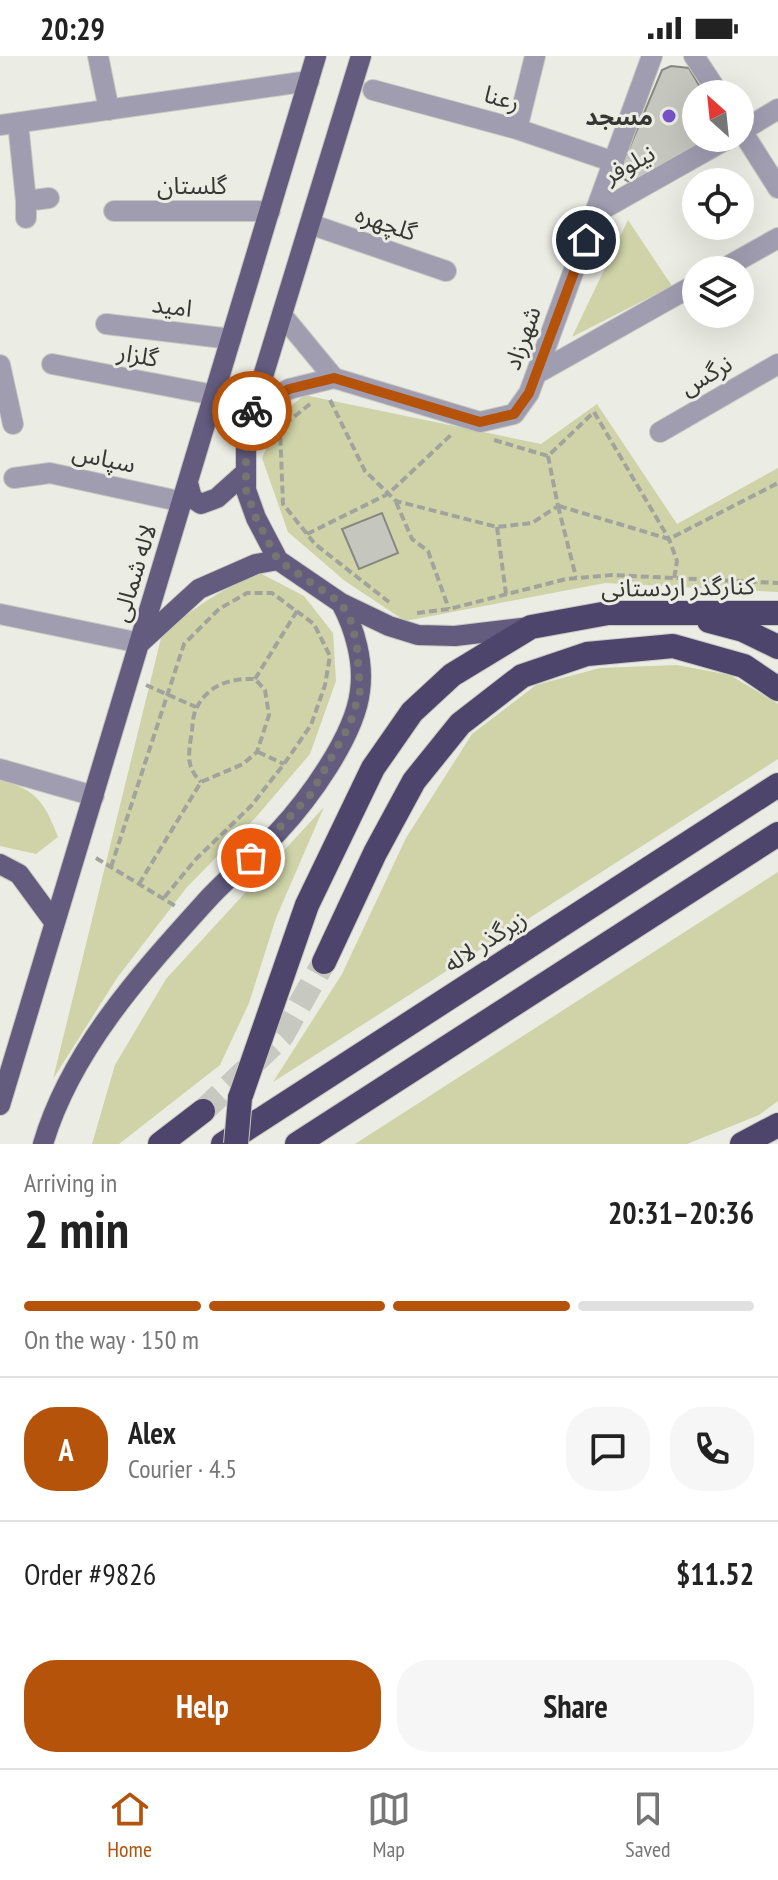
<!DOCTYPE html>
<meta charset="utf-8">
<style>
body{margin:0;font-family:"PT Sans Narrow","Noto Sans Arabic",sans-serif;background:#f6f6f6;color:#222;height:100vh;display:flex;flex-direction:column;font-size:30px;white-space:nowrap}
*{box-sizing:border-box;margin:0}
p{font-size:26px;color:#767676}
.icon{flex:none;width:44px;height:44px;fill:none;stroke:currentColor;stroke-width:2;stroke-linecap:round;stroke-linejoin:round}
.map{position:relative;height:1088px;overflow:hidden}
.sheet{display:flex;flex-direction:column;background:#fff;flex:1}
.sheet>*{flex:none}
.needle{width:52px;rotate:333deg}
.tools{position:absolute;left:682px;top:24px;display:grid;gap:16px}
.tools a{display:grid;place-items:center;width:72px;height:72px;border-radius:50%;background:#fff;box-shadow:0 8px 32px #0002;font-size:40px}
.pin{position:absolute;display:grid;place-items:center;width:68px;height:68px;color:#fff;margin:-34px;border:4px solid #fff;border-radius:50%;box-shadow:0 2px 8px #0007}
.courier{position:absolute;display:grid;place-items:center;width:80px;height:80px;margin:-40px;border:6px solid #b45309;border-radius:50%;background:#fff;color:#222;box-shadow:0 2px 10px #0007}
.summary em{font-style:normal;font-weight:800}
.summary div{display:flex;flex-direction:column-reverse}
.summary{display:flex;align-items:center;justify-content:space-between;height:136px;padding:0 24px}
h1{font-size:52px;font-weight:800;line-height:60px}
.bar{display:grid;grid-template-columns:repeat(4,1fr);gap:12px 8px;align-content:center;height:96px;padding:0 24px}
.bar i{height:10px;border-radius:6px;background:#e0e0e0}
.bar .selected{background:#b45309}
.bar p{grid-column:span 4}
.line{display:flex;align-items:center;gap:20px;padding:0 24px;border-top:2px solid #e0e0e0}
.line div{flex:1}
.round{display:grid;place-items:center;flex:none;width:84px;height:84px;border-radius:32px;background:#f6f6f6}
.action{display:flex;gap:16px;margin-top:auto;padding:16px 24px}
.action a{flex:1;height:92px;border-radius:32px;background:#b45309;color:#fff;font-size:32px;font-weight:800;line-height:92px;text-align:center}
.action a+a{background:#f6f6f6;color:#222}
.status{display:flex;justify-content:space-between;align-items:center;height:56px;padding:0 40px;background:#fff;direction:ltr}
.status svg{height:22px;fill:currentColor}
.dock{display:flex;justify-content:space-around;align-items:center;height:112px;border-top:2px solid #e0e0e0;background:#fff;font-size:22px;color:#767676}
.dock a{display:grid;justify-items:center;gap:4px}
.dock .selected{color:#b45309}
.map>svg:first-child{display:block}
</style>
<div class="status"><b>20:29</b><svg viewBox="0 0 49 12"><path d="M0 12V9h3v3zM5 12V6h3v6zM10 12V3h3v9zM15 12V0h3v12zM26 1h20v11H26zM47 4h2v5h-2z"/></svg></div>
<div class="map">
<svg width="778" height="1088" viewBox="0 0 778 1088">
<rect width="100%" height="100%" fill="#ebece3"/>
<!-- green -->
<path fill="#cfd3a7" d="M 628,164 L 672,230 L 572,281 Z
M 304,339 L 541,388 L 597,348 L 677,468 L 778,412 L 778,536 L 605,527 L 405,565 L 345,525 L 288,476 L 262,402 L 282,358 Z
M 260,517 L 304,540 L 333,577 L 336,625 L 310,698 L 257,760 L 187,831 L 117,922 L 53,1023 L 162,578 C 193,553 222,532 260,517 Z
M 677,609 L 730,619 L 778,648 L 778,703 L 273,1026 L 342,918 L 406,782 L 472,678 L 536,629 L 600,612 Z
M 0,724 C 36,733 45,747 58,781 L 36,798 L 0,790 Z
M 324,751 L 276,862 L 249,947 L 220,1009 L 119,1088 L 92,1088 L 115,1009 L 166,923 Z
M 778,816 L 778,1045 L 759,1059 L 687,1088 L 355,1088 Z"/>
<!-- building -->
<path fill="#c5c6be" stroke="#878880" stroke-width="2" d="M 671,10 L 689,12 L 704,38 L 696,38 L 696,82 L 713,82 L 632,128 L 618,119 L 662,14 Z
M 382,457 L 398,497 L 359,513 L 342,473 Z"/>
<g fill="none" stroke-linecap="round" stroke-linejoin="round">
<!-- highway-tunnel -->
<path stroke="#c7c8c0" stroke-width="24" stroke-dasharray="24 12" stroke-linecap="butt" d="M 203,1055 L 282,980 L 324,906"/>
<defs>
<path id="minor" d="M 98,0 L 109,54
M 694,0 L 719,38
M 373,34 L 517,73 L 614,106
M 18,67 L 26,145
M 0,69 L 309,25
M 740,72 L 778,132
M 517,73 L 535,0
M 740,76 L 778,53
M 114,155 L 270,155
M 596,157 L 729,82
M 26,162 L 26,145 L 49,142
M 310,168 L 446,215
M 721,214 L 778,182
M 106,268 L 231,283
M 52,308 L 214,339
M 0,309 L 13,368
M 536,318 L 696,228
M 334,322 L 480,366 L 514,358 L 529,337 L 536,318 L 652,0
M 253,353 L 289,333 L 334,322 L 282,259
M 660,376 L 778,308
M 14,422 L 50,417 L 183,446
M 0,558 L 140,587
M 0,713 L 94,740"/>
<path id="major" d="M 361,0 L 253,353 L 246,393 L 246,434 L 256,462 L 278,504 L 341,547 L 389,570 L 418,579 L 455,580 L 530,571
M 188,427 L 192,442 L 201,448 L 217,442 L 246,416
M 141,586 L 199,533 L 256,508 L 278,504
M 0,808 L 19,818 L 55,867
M 0,1049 L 316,0
M 43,1088 C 71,993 143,915 208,843 C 230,819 256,799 278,776 C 308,744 355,680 360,635 C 364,606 355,573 341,547"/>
<path id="highway" d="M 709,565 L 743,574 L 778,591
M 324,906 L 375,797 L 414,725 L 460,668 L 522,620 L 587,598 L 673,590 L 744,610 L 778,633
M 240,1042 L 307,849 L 373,712 L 412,656 L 452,619 L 531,571 L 608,557 L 778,557
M 160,1088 L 203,1055
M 223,1088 L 778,729
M 297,1088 L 778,778
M 742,1088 L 778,1069"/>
</defs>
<!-- minor casing -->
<use href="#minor" stroke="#c7c8c0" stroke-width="22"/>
<!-- major casing -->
<use href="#major" stroke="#c7c8c0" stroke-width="22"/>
<!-- highway casing -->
<use href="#highway" stroke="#c7c8c0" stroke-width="26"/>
<!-- path -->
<path stroke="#a3a39d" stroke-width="4" stroke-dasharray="8 4" stroke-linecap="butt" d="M 330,344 L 365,415 L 396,445 L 497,471 L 532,467 L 558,450 L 548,400
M 310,348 L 280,372 L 283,448 L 315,488 L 389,546
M 494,384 L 548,400 L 594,356 L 669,483 L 677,505 L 674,523
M 396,446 L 412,483 L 428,495 L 449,553
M 558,450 L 576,521
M 559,450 L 669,483 L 778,427
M 497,471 L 506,538
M 307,478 L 388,438 L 452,378
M 417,557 L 449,553 L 566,523 L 612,519 L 778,527
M 255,623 L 297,555
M 146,629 L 196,651
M 258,696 L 284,708
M 96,802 L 177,851
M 111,811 L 184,588 L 219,553 L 247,537 L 272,537 L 314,568 L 330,600 L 325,629 L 311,669 L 284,708 L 251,750 L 196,803 L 163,843
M 139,828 L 201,726 L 243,708 L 257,696 L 269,659 L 265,634 L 255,623 C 232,622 209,628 197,651 C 192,659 193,672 191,681 C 188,701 187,712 201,726"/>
<!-- minor -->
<use href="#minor" stroke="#a09db1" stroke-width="20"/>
<!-- major -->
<use href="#major" stroke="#635c7f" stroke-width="20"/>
<!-- highway -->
<use href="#highway" stroke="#4e456c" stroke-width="24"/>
<defs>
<path id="highway-bridge" d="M 236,1088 L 240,1042"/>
</defs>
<!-- highway-bridge casing -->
<use href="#highway-bridge" stroke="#c7c8c0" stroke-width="26" stroke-linecap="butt"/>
<!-- highway-bridge -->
<use href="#highway-bridge" stroke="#4e456c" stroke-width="24"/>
</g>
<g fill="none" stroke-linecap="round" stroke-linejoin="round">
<!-- done -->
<path stroke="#757671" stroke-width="8" stroke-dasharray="0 14.4" d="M 251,802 L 311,738 L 350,668 L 360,635 L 357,592 L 352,567 L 341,547 L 278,504 L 256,462 L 246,434 L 246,393 L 252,355"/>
<!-- route -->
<path stroke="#b45309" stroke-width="10" d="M 252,355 L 289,333 L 334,322 L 480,366 L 514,358 L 529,337 L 586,184"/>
</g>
<!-- markers -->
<circle fill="#7753cc" stroke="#ebece3" stroke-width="3" cx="669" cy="60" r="8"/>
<g text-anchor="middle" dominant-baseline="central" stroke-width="6" stroke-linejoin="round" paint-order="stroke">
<!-- street labels -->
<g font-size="24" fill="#363633" stroke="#ebece3">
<text transform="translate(502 42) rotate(16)">رعنا</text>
<text transform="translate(629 108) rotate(-29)">نیلوفر</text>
<text x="192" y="129">گلستان</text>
<text transform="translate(386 167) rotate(19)">گلچهره</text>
<text transform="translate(172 250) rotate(7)">امید</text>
<text transform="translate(522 282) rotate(-70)">شهرزاد</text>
<text transform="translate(138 299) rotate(10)">گلزار</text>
<text transform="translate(706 319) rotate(-30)">نرگس</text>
<text transform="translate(104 402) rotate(12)">سپاس</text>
<text transform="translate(134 517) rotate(-73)">لاله شمالی</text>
<text transform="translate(678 531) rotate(-1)">کنارگذر اردستانی</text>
<text transform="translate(485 885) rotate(-33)">زیرگذر لاله</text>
</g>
<!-- poi labels -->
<g font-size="24" font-weight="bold" fill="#363633" stroke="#ebece3" text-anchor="end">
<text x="653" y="60">مسجد</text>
</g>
</g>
</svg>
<div class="tools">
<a><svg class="needle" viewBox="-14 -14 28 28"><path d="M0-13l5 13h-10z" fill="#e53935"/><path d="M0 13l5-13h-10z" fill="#767676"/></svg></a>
<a><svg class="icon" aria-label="locate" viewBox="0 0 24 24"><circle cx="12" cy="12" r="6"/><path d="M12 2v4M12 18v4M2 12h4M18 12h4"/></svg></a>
<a><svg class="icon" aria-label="layers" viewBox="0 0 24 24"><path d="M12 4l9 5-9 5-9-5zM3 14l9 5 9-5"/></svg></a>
</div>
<div class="pin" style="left:251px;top:802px;background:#ea580c"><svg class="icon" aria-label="bag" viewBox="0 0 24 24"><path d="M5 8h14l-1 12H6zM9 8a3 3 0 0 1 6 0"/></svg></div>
<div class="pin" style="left:586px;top:184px;background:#1f2937"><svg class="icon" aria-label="home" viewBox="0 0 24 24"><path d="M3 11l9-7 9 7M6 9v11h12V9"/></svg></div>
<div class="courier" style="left:252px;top:355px"><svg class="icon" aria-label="bike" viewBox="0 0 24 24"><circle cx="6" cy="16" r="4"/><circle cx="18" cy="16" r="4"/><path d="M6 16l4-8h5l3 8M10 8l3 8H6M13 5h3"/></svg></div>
</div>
<section class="sheet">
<div class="summary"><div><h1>2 min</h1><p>Arriving in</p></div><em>20:31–20:36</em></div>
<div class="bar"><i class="selected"></i><i class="selected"></i><i class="selected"></i><i></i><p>On the way · 150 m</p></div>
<div class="line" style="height:144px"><b class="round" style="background:#b45309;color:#fff">A</b><div><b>Alex</b><p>Courier · 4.5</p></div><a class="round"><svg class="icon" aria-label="chat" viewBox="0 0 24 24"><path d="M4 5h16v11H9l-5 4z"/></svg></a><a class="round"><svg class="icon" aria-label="phone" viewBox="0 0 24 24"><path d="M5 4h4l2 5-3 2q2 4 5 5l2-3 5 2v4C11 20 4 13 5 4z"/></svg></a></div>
<div class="line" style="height:104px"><div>Order #9826</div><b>$11.52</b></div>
<div class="action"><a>Help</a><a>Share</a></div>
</section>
<nav class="dock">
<a class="selected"><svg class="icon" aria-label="home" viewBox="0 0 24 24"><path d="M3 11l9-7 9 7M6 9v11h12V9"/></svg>Home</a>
<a><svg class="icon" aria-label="map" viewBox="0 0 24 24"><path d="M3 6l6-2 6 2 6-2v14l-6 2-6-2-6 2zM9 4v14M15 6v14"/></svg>Map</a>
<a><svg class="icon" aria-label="saved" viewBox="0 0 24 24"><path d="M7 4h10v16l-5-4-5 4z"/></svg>Saved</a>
</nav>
